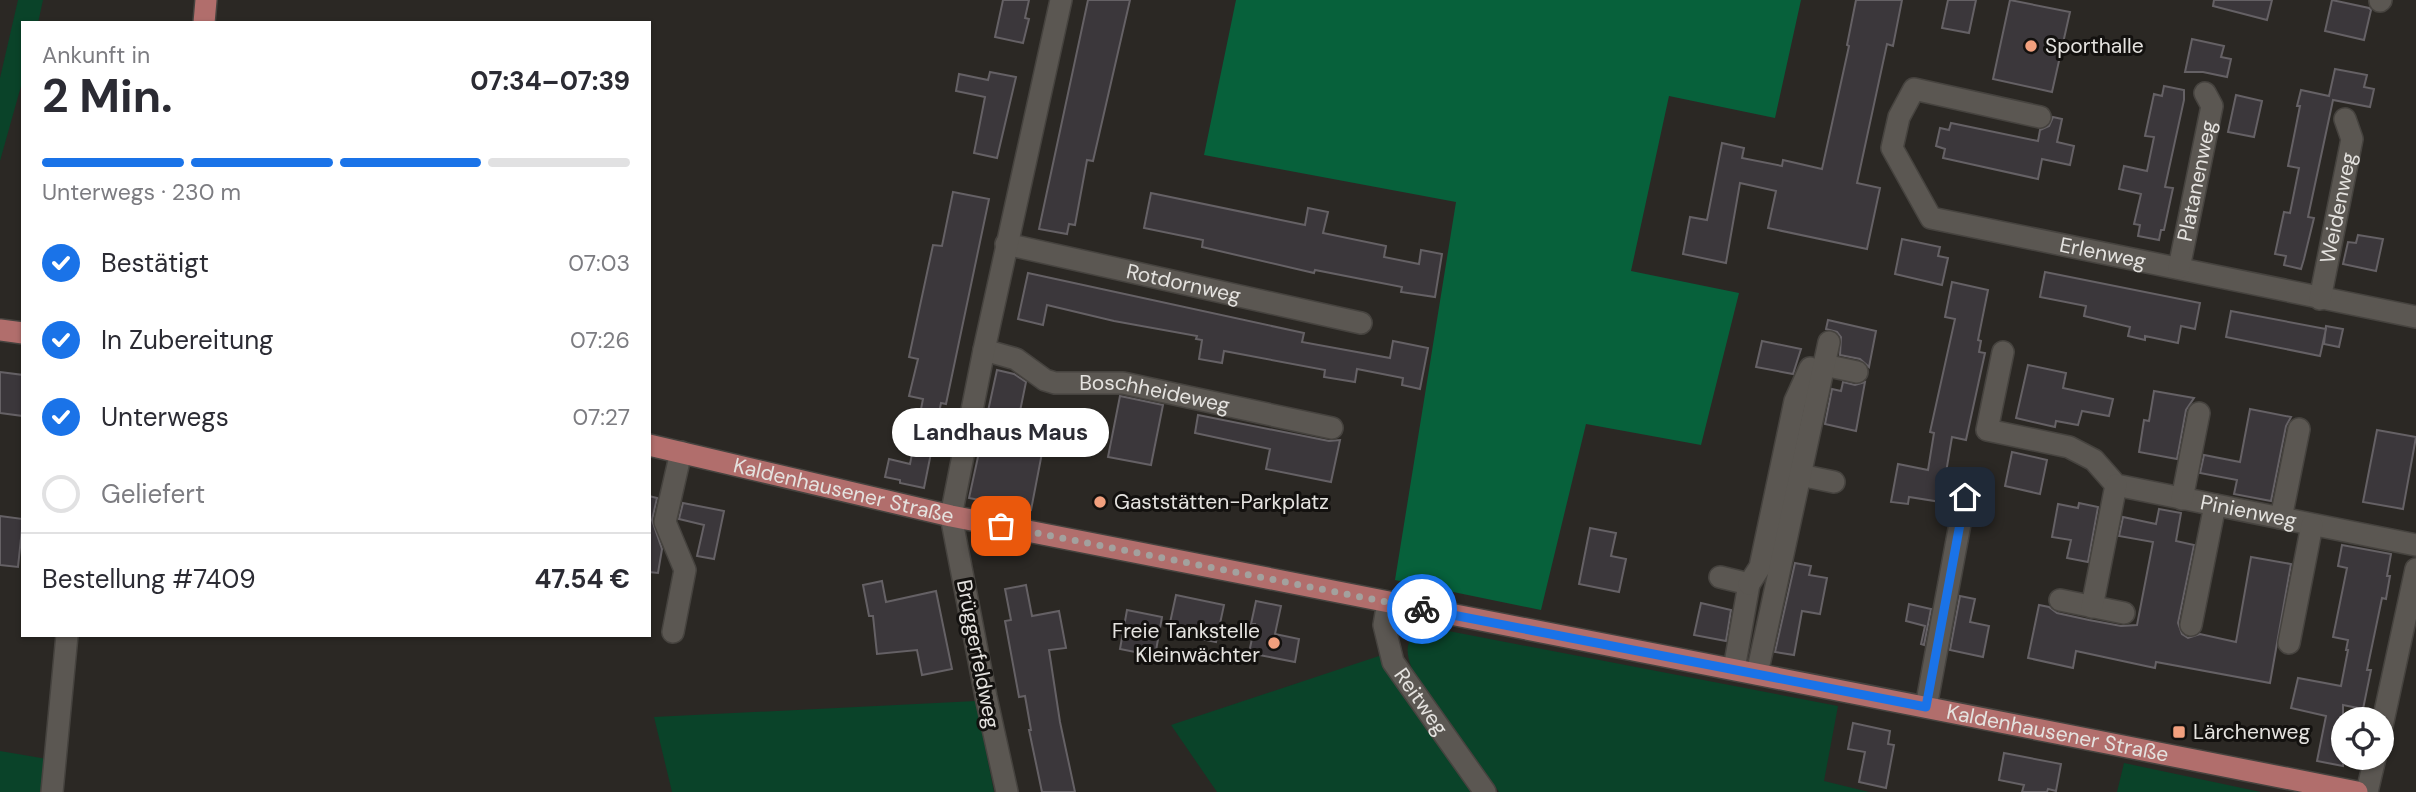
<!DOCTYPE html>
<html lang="de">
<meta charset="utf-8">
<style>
body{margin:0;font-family:"DM Sans",sans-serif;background:#f7f7f7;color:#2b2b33;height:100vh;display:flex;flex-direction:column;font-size:26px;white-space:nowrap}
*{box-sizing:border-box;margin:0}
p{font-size:23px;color:#7c7c81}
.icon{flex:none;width:38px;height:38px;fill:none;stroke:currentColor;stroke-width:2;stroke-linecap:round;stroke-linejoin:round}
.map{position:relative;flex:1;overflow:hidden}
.side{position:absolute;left:21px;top:21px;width:630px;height:616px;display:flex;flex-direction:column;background:#fff;border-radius:0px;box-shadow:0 2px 5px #0004}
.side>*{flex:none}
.controls{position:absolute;left:2331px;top:707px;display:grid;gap:14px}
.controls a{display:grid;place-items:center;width:63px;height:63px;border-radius:50%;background:#fff;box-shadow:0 2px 5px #0004;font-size:35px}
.pin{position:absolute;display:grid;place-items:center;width:60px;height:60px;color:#fff;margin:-30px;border-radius:14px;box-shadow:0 4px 10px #0006}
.courier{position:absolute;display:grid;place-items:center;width:70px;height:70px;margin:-35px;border:5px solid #1a73e8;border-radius:50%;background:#fff;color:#222;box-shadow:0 2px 9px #0007}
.bubble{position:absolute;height:49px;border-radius:24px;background:#fff;box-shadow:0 2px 5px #0004;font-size:23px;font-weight:700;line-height:49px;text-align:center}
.headline em{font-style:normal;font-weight:700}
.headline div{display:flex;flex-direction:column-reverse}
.headline{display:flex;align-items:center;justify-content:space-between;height:119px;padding:0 21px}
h1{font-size:46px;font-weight:700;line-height:52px}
.bar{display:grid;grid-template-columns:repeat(4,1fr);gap:10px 7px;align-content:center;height:84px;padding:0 21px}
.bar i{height:9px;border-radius:5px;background:#e1e1e2}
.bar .on{background:#1a73e8}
.bar p{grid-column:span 4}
.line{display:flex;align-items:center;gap:18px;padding:0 21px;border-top:2px solid #e1e1e2}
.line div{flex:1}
ol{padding:0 21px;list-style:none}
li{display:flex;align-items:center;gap:21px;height:77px}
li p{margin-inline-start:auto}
li .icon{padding:7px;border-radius:50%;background:#1a73e8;color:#fff;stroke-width:4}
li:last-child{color:#7c7c81}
li i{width:38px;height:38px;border:4px solid #e1e1e2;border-radius:50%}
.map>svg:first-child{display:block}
</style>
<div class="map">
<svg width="2416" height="792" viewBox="0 0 2416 792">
<rect width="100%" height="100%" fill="#2b2824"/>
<!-- green -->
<path fill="#0a4329" d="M 18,0 L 43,0 L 38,23 L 23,23 L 23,79 L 0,161 L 0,78 Z
M 1433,628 L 1838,706 L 1824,781 L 1869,792 L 1499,792 L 1412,669 C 1403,646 1407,634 1433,628 Z
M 1382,655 L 1478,792 L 1217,792 L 1171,725 Z
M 976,701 L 994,792 L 672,792 L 654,717 Z
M 0,751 L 47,759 L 44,792 L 0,792 Z
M 2124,763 L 2261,792 L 2117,792 Z"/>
<!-- forest -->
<path fill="#07613b" d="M 1236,0 L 1801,0 L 1775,118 L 1669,96 L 1631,271 L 1739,293 L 1701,445 L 1586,424 L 1541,610 L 1395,580 L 1456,202 L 1204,155 Z"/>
<!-- building -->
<path fill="#3b373b" stroke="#656165" stroke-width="2" d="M 1003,0 L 1029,0 L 1025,18 L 1029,19 L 1023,43 L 995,37 Z
M 1088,0 L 1130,0 L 1093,161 L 1087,160 L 1075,225 L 1069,224 L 1067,234 L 1039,229 Z
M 1856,0 L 1902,0 L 1893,46 L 1887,44 L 1857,183 L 1880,188 L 1867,249 L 1768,228 L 1776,191 L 1740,183 L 1726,263 L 1683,254 L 1690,217 L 1707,220 L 1722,143 L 1744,148 L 1742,158 L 1782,166 L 1783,160 L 1822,169 L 1849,46 L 1847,45 Z
M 1948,0 L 1976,0 L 1969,33 L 1942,28 Z
M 2010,0 L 2070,12 L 2052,92 L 1993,79 Z
M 2214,0 L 2272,0 L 2267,20 L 2213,6 Z
M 2332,0 L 2369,8 L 2371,10 L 2364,40 L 2325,31 Z
M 2192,39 L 2224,46 L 2221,57 L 2231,59 L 2227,77 L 2203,72 L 2185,72 Z
M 2335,69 L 2367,75 L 2364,87 L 2374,89 L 2370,107 L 2333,100 L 2308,217 L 2314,218 L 2304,259 L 2301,269 L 2284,265 L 2286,256 L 2275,254 L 2284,212 L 2290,213 L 2299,168 L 2288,166 L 2300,106 L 2297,106 L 2301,90 L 2329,96 Z
M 990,72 L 1016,77 L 997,158 L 974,153 L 985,97 L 956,91 L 959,74 L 988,80 Z
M 2164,86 L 2184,90 L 2184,100 L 2165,187 L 2173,188 L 2164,230 L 2161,230 L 2159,240 L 2138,236 L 2140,225 L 2134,224 L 2141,194 L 2119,189 L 2124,166 L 2147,171 L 2154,137 L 2145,136 L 2154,94 L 2162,96 Z
M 2236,95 L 2262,101 L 2254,137 L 2228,132 Z
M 2053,117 L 2062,119 L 2057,142 L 2074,146 L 2070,165 L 2042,159 L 2038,179 L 1943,158 L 1945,149 L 1936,146 L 1940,128 L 1949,130 L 1951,123 L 2038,141 L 2040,130 L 2049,126 Z
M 953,192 L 989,199 L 946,404 L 941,403 L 924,488 L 900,483 L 900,480 L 885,477 L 889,459 L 910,464 L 923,399 L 909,396 L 918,359 L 909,357 L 933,245 L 942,246 Z
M 1151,193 L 1305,225 L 1308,208 L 1328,212 L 1323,233 L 1386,246 L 1384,257 L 1419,264 L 1421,250 L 1442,254 L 1435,297 L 1401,292 L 1402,287 L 1315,270 L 1314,273 L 1202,247 L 1203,240 L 1144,228 Z
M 2358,235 L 2383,239 L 2376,271 L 2343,264 L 2348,242 L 2356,243 Z
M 1902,239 L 1940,247 L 1938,256 L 1948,258 L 1942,285 L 1895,274 Z
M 2045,272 L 2200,303 L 2195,329 L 2181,326 L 2178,343 L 2145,336 L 2145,340 L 2128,336 L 2130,327 L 2084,316 L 2086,306 L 2040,297 Z
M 1028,273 L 1304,333 L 1302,342 L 1390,358 L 1393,341 L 1428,348 L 1420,389 L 1402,385 L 1403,378 L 1357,369 L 1355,382 L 1324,377 L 1325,370 L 1224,351 L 1222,363 L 1199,359 L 1202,340 L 1196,339 L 1197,336 L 1114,321 L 1047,305 L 1043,325 L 1018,319 Z
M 1952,282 L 1988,290 L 1978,340 L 1981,341 L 1979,352 L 1985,353 L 1966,440 L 1952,437 L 1941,502 L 1909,497 L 1908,504 L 1891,502 L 1898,464 L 1928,470 L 1934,433 L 1930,432 L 1955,319 L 1945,317 Z
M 2231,311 L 2326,329 L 2320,356 L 2226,337 Z
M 1828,320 L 1876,331 L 1869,367 L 1860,359 L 1840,355 L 1841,337 L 1837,332 L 1826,329 Z
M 2326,326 L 2343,329 L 2339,347 L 2324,344 Z
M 1762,341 L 1801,349 L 1793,374 L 1756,367 Z
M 2028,365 L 2066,373 L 2063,388 L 2113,399 L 2109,416 L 2082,411 L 2078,425 L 2056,421 L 2055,427 L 2016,418 Z
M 997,370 L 1014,374 L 1026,382 L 1018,421 L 1047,427 L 1031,510 L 969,498 Z
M 0,372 L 23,375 L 23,416 L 0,413 Z
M 1843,382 L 1855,385 L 1865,382 L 1856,431 L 1825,424 L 1832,389 L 1841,391 Z
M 2154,391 L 2194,398 L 2186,410 L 2177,459 L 2139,452 L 2144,420 L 2149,421 Z
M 1120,396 L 1163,405 L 1151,465 L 1108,457 Z
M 2250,409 L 2291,417 L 2286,426 L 2271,501 L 2234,494 L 2237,480 L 2200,473 L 2204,455 L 2240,462 Z
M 1198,415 L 1329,441 L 1340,440 L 1331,482 L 1266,469 L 1270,449 L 1195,433 Z
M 2377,430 L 2416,437 L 2403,509 L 2363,502 Z
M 2012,452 L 2047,460 L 2040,494 L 2005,486 Z
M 649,496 L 657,498 L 652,520 L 662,549 L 658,573 L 649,572 Z
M 683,503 L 724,511 L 714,559 L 697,556 L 704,525 L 679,519 Z
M 2079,503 L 2098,507 L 2088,562 L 2067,558 L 2071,540 L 2052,537 L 2058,504 L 2078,508 Z
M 2159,509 L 2181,513 L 2176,541 L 2194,545 L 2178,623 L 2182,634 L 2188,638 L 2200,634 L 2236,642 L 2251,557 L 2291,564 L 2270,683 L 2156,662 L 2155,668 L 2076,651 L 2073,668 L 2028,658 L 2039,605 L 2049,607 L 2057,613 L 2089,620 L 2121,626 L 2137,625 L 2153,542 L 2119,536 L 2123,517 L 2156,524 Z
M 0,516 L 23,519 L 18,567 L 0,565 Z
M 1590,528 L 1616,533 L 1611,556 L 1626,559 L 1619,592 L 1579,584 Z
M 2342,545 L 2391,554 L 2387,576 L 2390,576 L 2386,599 L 2382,598 L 2367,670 L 2371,670 L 2363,709 L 2343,705 L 2343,766 L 2317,761 L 2326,716 L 2291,708 L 2298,678 L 2341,686 L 2348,650 L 2346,650 L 2348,640 L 2333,637 L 2347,568 L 2338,566 Z
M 1795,563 L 1811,566 L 1809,575 L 1827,578 L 1820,614 L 1802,611 L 1794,655 L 1775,652 Z
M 882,581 L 886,602 L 936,591 L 952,669 L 922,675 L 917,650 L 877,654 L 873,616 L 869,616 L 863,585 Z
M 1026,585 L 1032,616 L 1059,611 L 1066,648 L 1049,650 L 1060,722 L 1075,792 L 1042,792 L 1029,730 L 1031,730 L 1025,696 L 1019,697 L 1005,621 L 1011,620 L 1005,589 Z
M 1176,595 L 1224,605 L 1216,642 L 1168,632 Z
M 1960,596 L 1975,599 L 1970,622 L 1989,626 L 1983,657 L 1950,650 Z
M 1256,601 L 1281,606 L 1275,634 L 1299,639 L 1295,662 L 1249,653 L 1255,624 L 1251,624 Z
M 1701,603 L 1731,610 L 1726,641 L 1694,635 Z
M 1909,604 L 1931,609 L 1924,645 L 1921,644 L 1925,626 L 1906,621 Z
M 1127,610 L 1162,617 L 1155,656 L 1120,649 Z
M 1853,723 L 1890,731 L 1888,744 L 1894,745 L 1886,788 L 1859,782 L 1865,752 L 1848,749 Z
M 2004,753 L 2061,764 L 2056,791 L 2048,789 L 2047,792 L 2022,792 L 2024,785 L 1999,780 Z"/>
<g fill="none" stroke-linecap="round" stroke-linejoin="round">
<defs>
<g id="minor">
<path d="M 2380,1 L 2381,0"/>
<path id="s1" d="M 2040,117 L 1914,89 L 1899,117 L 1892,148 L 1931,218 L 2416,317"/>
<path id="s2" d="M 1006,244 L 1361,323"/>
<path id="s3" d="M 2179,268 L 2212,106 L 2205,93"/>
<path id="s4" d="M 2320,299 L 2352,139 L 2345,119"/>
<path id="s5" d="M 984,350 L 1016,359 L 1045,380 L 1055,383 L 1123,383 L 1332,428"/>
<path id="s6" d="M 2003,352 L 1987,430 L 2069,447 L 2094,460 L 2116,485 L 2416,545"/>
<path d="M 1824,365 L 1857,372"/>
<path d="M 1800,475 L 1834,482"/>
<path d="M 2182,499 L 2199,413"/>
<path d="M 2281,518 L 2299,429"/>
<path d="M 1720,577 L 1749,584 L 1734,669"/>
<path d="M 1749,584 L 1760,567 L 1795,401 L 1810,368"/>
<path d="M 2060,600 L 2124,613"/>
<path id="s7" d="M 1388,602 L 1384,625 L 1393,662 L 1485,792"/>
<path d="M 2092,607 L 2116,485"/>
<path d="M 2191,625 L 2215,505"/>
<path d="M 673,632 L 685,570 L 665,522 L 681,452"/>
<path d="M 2289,643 L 2312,525"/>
<path d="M 1757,674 L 1829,342"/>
<path d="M 1926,707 L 1965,497"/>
<path d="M 2382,726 L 2416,569"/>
<path d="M 52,792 L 67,635"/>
<path d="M 1007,792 L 986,697 L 951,516 L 984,350 L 1061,0"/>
<path d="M 2367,792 L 2375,758"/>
</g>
<g id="major">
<path d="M 204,23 L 206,0"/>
<path d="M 0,330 L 23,333"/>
<path id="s8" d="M 649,445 L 951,516 L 2357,792"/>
</g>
</defs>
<!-- minor casing -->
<use href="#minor" stroke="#46433f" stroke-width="24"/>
<!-- major casing -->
<use href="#major" stroke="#46433f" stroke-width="24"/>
<!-- minor -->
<use href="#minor" stroke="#5b5752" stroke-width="21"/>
<!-- major -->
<use href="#major" stroke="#b16e6c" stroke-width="21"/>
</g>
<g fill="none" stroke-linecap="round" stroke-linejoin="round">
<!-- done -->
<path stroke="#a3a19e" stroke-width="7" stroke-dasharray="0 12.6" d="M 1001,526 L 1422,609"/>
<!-- route -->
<path stroke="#1a73e8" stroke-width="9" d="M 1422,609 L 1926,707 L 1965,497"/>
</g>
<!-- markers -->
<g fill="#f2a07e" stroke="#13110f" stroke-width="2.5">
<circle cx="2031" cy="46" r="7"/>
<circle cx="1100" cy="502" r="7"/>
<circle cx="1274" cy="643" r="7"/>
<rect x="2172" y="725" width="14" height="14" rx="3.5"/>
</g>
<g text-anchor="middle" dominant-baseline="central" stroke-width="6" stroke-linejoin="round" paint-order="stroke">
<!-- poi labels -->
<g font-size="21" fill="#e4e2df" stroke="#13110f" text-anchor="start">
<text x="2045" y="46">Sporthalle</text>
<text x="1114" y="502">Gaststätten-Parkplatz</text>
<text x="1260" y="631" text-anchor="end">Freie Tankstelle<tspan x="1260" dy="24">Kleinwächter</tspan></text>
<text x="2193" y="732">Lärchenweg</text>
</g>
<!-- street labels -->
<g font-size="21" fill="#e4e2df" stroke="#13110f">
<text stroke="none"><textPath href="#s3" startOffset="89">Platanenweg</textPath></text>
<text stroke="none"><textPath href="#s4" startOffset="93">Weidenweg</textPath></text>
<text stroke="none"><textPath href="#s1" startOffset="448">Erlenweg</textPath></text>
<text stroke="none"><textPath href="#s2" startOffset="182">Rotdornweg</textPath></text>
<text stroke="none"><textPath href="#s5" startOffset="180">Boschheideweg</textPath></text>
<text stroke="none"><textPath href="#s8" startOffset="200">Kaldenhausener Straße</textPath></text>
<text stroke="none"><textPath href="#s6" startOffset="360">Pinienweg</textPath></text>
<text transform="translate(978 654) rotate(79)">Brüggerfeldweg</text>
<text stroke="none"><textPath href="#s7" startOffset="110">Reitweg</textPath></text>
<text stroke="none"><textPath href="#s8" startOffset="1438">Kaldenhausener Straße</textPath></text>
</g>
</g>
</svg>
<div class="controls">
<a><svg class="icon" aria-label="locate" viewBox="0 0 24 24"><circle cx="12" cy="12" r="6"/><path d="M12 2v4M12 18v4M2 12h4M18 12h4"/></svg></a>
</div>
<div class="pin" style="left:1001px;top:526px;background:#ea580c"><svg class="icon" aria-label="bag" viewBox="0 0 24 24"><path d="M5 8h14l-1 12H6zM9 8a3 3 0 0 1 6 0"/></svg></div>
<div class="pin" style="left:1965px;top:497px;background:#1f2937"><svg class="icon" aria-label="home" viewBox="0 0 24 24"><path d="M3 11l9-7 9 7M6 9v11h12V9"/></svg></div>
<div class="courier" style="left:1422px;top:609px"><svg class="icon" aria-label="bike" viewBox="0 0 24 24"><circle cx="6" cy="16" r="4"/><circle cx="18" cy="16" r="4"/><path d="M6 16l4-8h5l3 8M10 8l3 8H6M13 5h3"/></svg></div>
<div class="bubble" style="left:892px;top:408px;width:217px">Landhaus Maus</div>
<section class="side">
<div class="headline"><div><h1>2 Min.</h1><p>Ankunft in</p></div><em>07:34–07:39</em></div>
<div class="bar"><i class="on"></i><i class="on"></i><i class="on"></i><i></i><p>Unterwegs · 230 m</p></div>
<ol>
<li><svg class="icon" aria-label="check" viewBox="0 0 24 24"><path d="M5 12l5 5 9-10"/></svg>Bestätigt<p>07:03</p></li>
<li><svg class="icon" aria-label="check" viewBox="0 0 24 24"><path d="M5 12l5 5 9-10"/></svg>In Zubereitung<p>07:26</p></li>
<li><svg class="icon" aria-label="check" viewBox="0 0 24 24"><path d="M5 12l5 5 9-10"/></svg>Unterwegs<p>07:27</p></li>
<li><i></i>Geliefert</li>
</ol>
<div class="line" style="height:91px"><div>Bestellung #7409</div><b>47.54 €</b></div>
</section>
</div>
